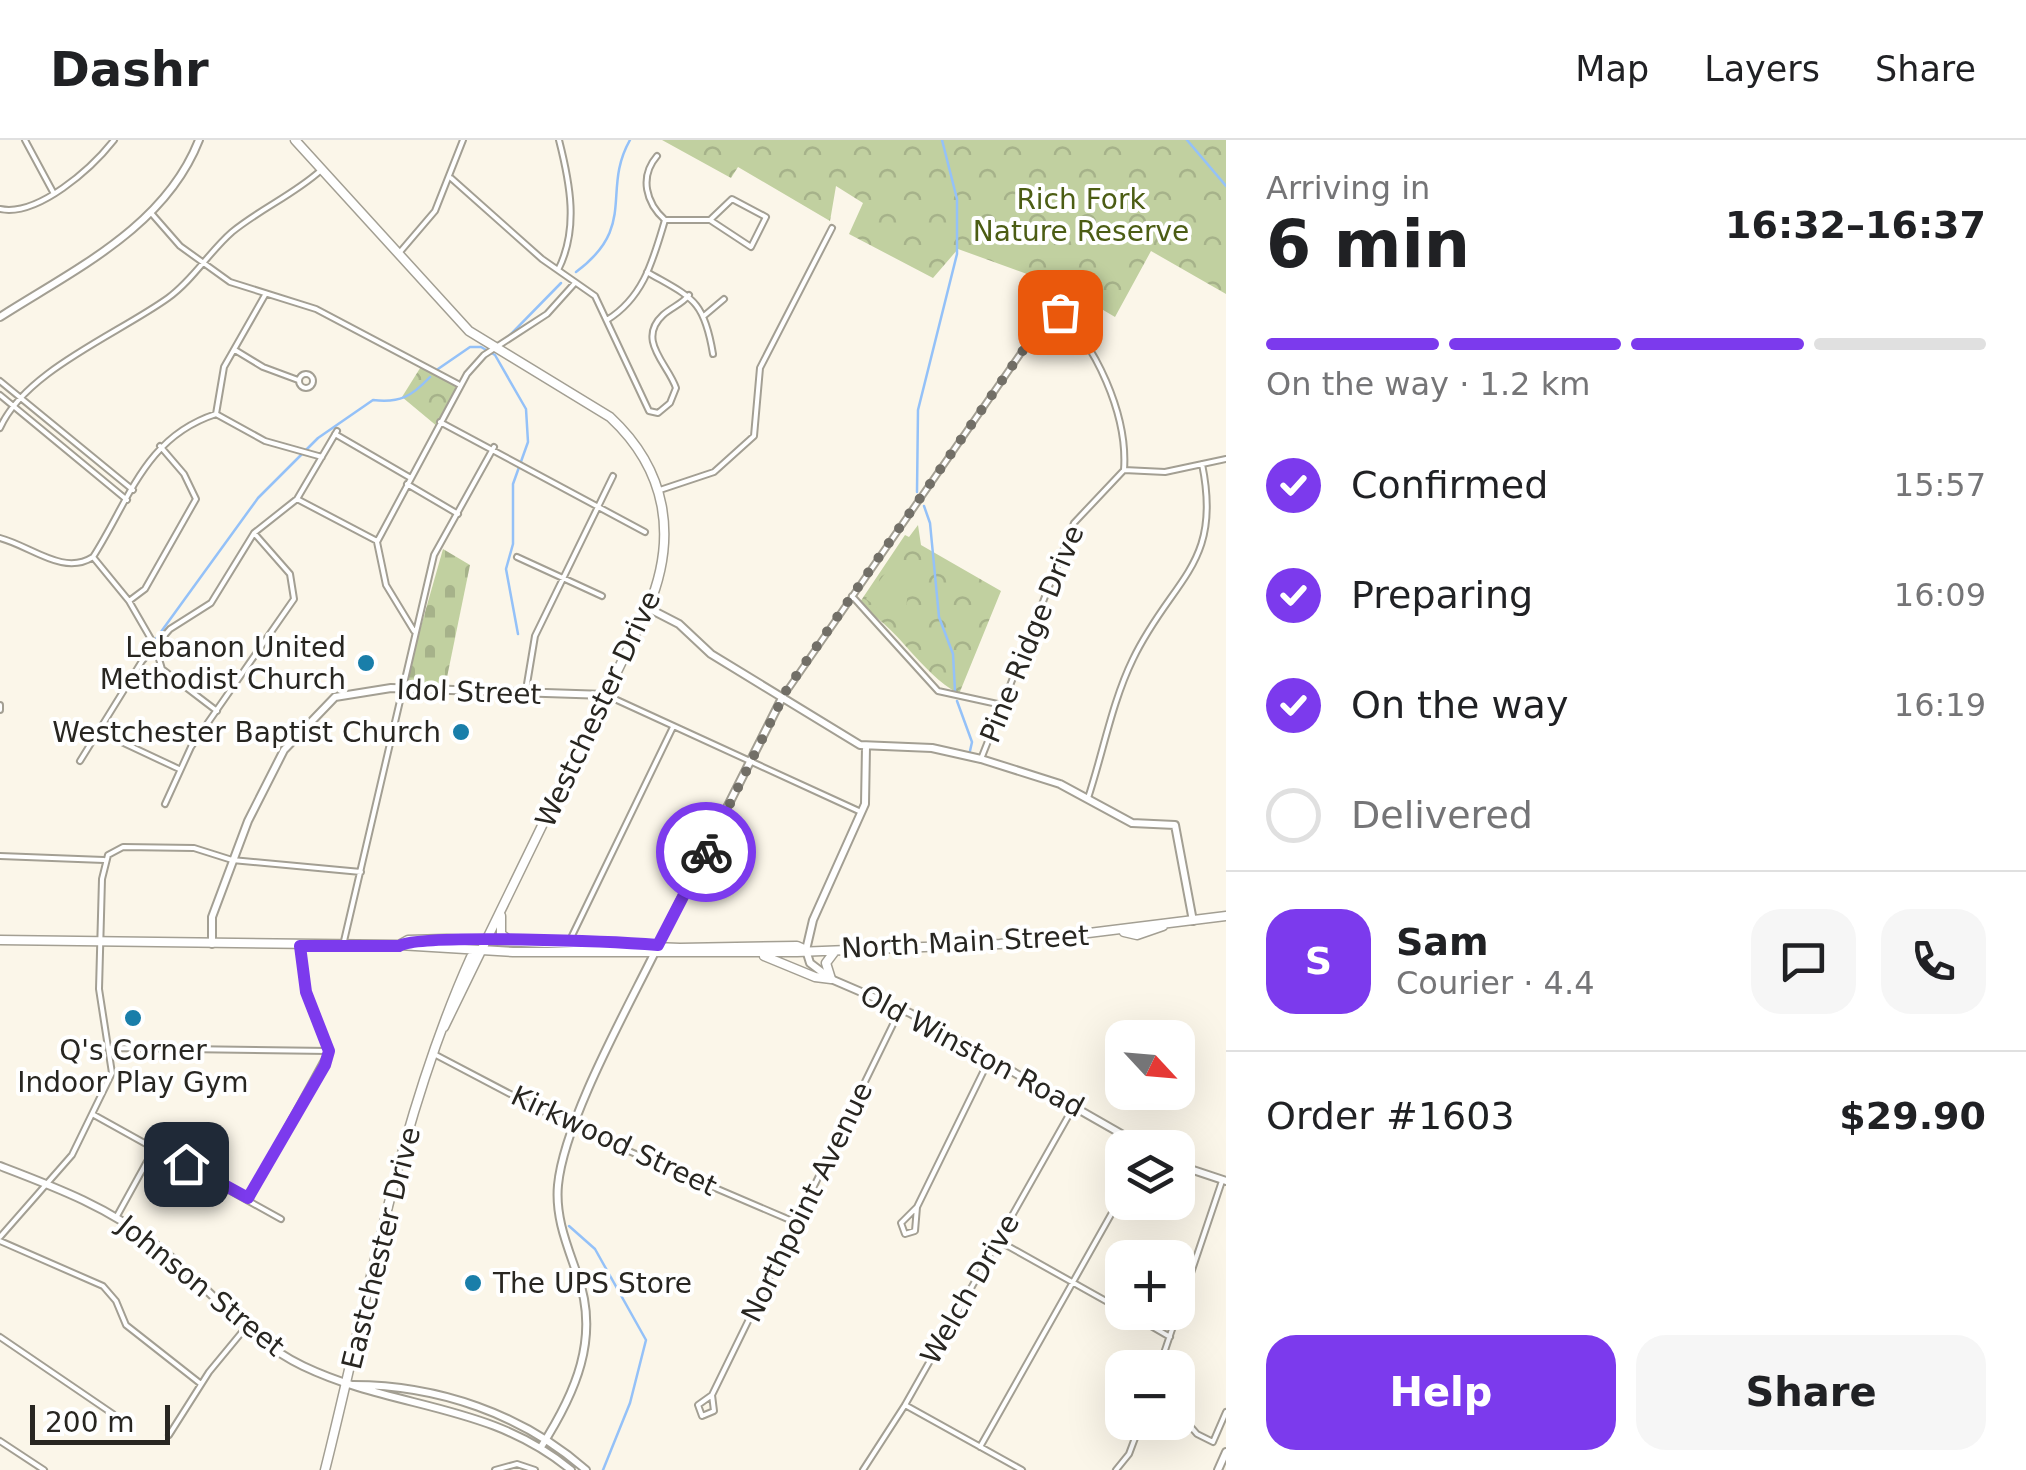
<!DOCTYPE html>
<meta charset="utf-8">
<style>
body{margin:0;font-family:"DejaVu Sans",sans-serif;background:#f6f6f6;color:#202124;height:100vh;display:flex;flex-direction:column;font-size:38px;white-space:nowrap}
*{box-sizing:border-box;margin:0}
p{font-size:32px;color:#757577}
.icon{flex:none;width:55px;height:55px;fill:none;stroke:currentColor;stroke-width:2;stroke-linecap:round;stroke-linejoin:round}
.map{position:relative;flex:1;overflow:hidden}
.side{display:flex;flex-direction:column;background:#fff;width:800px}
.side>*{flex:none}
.needle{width:65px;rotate:116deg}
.buttons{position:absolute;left:1105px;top:880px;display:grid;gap:20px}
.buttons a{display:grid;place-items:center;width:90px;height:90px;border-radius:20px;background:#fff;box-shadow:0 10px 40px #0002;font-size:50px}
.scale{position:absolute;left:30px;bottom:25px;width:140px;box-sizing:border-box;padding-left:10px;border:5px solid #282621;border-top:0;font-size:28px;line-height:35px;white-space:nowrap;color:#282621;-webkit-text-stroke:8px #fff;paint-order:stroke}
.pin{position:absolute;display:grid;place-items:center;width:85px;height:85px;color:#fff;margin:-42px;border-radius:20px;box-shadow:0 5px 15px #0006}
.courier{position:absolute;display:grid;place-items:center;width:100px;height:100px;margin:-50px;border:8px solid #7c3aed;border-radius:50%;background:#fff;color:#222;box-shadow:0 2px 12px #0007}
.head em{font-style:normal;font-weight:600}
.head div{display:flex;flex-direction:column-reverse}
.head{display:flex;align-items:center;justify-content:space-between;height:170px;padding:0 40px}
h1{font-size:65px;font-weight:600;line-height:75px}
.bar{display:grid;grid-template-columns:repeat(4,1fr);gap:15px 10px;align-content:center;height:120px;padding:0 40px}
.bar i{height:12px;border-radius:8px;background:#e0e0e0}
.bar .active{background:#7c3aed}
.bar p{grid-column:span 4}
.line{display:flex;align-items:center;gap:25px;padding:0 40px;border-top:2px solid #e0e0e0}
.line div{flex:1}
.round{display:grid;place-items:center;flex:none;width:105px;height:105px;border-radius:30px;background:#f6f6f6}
ol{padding:0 40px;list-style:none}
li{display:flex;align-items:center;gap:30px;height:110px}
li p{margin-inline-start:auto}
li .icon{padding:10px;border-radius:50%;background:#7c3aed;color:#fff;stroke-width:4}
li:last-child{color:#757577}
li i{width:55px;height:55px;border:5px solid #e0e0e0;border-radius:50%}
.primary-button{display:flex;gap:20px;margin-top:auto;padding:20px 40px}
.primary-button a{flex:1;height:115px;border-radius:30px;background:#7c3aed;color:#fff;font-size:40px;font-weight:600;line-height:115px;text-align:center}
.primary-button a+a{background:#f6f6f6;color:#202124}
header{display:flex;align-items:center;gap:60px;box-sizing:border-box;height:140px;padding:0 50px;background:#fff;border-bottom:2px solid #e0e0e0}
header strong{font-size:48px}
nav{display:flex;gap:55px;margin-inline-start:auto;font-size:35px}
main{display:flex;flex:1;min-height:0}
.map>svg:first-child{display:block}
</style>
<header>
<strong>Dashr</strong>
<nav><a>Map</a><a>Layers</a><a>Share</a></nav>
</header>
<main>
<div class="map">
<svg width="1226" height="1330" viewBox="0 0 1226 1330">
<defs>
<pattern id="cemetery-stones" width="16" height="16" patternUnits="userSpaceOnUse" patternTransform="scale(2.5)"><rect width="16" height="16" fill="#c1d0a0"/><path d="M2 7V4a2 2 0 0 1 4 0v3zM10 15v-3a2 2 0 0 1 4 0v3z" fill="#a6b28a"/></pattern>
<pattern id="park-crowns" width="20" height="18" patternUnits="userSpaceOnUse" patternTransform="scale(2.5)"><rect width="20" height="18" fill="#c1d0a0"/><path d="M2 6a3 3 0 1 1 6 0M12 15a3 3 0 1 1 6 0" fill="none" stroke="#a6b28a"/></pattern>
</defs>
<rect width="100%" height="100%" fill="#fbf6e9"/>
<!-- cemetery -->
<path fill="url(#cemetery-stones)" d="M 443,409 L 470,425 L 445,547 L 412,545 L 408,543 L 410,525 Z"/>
<!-- park -->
<path fill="url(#park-crowns)" d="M 662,0 L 1226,0 L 1226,154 L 1151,111 L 1115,177 L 1066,148 L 958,109 L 933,138 L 849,94 L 863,63 L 836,46 L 830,81 L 738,27 L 731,38 Z
M 422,225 L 460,245 L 438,287 L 402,257 Z
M 918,385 L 921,405 L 1001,451 L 959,554 C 919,532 898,486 858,465 L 905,395 L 909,397 Z"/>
<!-- pitch -->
<path fill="#c1d0a0" d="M 892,424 C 910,444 912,461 898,483 L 866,459 Z"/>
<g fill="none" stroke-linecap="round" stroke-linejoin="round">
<!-- stream -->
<path stroke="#94c1f8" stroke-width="2.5" d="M 1187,0 L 1226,46
M 576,132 C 638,86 601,51 630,0
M 508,197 L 561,143
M 438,229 L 470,207 L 481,207 L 495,215 L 526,269 L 528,302 L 513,344 L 513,404 L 506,429 L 518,494
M 917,352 L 918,270 L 957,114 L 957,59 L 942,0
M 924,366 L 930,383 L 939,477 L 953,514 L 955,551
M 150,507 L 258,358 L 318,298 L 373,260 C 400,263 411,257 430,237
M 957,561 L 972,602 L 970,611
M 569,1086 L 595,1109 L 646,1200 L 630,1263 L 603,1330"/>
<defs>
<path id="street" d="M 25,0 L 53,52
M 657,16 C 639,37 646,63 665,80 L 710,80 L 751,107 L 766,77 L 732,59 L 710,80
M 451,38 L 542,119 L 595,156 L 649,271 L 658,273 L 670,263 L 676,248 C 668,224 636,200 663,175 C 672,167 682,164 689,155
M 0,69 C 38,77 92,28 114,0
M 152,74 L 180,106 L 230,142 L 316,169 L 458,244
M 400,112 L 435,71 L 463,0
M 558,130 C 579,89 570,43 559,0
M 647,132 C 692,158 704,159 713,214
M 705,175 L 724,159
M 607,180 C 644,157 653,120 665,80
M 235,210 L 263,227 L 298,240
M299 241a7 7 0 1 1 14 0a7 7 0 1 1-14 0Z
M 0,241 L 133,350
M 0,255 L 127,360
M 216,274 L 265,301 L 322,317
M 440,282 L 645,392
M 0,288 C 25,231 118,194 168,158 C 193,140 209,112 232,92 C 260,69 293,55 320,31
M 335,294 L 409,337
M 1124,330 L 1165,332 L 1226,319
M 407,344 L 458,374
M 660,350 L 714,332 L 754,296 L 760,228 L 832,88
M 297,359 L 377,401
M 0,398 C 31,406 63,436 93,417 C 130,359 145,297 216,274 L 224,227 L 265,155
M 93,417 L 129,461 L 155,506 L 162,529 L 217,571
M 517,417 L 602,456
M 852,456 L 938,551 L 1002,565
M 129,461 L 145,449 L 196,359 L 184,334 L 160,306
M 414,491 L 386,445 L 377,402 L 467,234 L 484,215 L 547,174 L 574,144
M 526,550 L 535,496 L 613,336
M 606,555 L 861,672
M 782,558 L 1066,148
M 0,565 L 0,570
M 98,591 L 179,629
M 981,619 L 1074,383 L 1124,330 C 1128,276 1096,202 1054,167
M 80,621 L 142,521 L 170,489 L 211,463 L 254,393 L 297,359 L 337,291
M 1088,658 C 1103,613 1112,562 1133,519 C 1172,438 1223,425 1202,324
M 165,664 L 191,607 L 294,459 L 290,434 L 254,393
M 0,716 L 104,720
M 344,801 L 434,415 L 494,307
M 569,802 L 673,587
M 109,908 L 329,911
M 434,914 L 575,988 L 797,1083
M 94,975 L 281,1079
M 248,1059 L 329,911 L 306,852 L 300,806
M 917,1067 L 901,1083 L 905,1094 L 915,1091 L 917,1067 L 990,918
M 117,1076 L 155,1007
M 0,1097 L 72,1015 L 112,933 L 99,849 L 102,739 L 108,715 L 123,707 L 194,708 L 232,720 L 361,732
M 997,1100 L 1122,1170
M 0,1101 L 103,1146 L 116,1161 L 126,1185 L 201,1244
M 1127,1172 L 1170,1197
M 0,1197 L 113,1274
M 1159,1228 L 1222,1041
M 712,1255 L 698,1265 L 702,1276 L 714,1271 L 712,1255 L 901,868
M 905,1265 L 1022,1330
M 1178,1272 L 1197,1294 L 1213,1302 L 1226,1272
M 169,1295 L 209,1232 L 247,1186
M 0,1301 L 44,1330
M 980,1307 L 1122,1055
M 495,1330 L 517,1324 L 535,1330
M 863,1330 L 905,1265 L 1074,966
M 1116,1330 L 1129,1314 L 1141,1282"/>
<path id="secondary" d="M 0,177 C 75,129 165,87 199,0
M 648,468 L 679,484 L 711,514 L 860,605 L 932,608 L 981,619 L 1060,644 L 1132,683 L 1175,685 L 1193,781
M 866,607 L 865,664 L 813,780 L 806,810 L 810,823 L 831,839 L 910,873 L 1146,1008
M 212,804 L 212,777 L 248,681 L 284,610 L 335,557 L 391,548 L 606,555
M 658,805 L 782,558
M 1178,1025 L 1226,1041
M 0,1026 C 55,1047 109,1067 156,1105 C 206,1143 246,1199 303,1226 C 395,1270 489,1262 571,1330
M 353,1245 C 438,1245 522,1274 586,1330
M 541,1307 C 575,1254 601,1197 577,1134 C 567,1105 555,1077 558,1045 C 564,982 626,871 655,812
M 1218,1330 L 1226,1312"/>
<path id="primary" d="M 295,0 L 469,191 L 610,277 C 667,330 678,397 648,468 L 444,887
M 501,776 L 501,794 L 510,801
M 1124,792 L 1137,795 L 1163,786
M 0,800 L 399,805 L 513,812 L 797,812 L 1000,804 L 1226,776
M 399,805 L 408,800 L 446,799 L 680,808 L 797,806 L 806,810
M 764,816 L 815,837 L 831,839 L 826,823 L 835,811
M 325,1330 C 368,1159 399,977 471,817 L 479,811"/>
</defs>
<!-- street casing -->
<use href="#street" stroke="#a39f93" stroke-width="8"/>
<!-- secondary casing -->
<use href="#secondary" stroke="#a39f93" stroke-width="10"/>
<!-- primary casing -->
<use href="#primary" stroke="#a39f93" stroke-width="11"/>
<!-- street -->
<use href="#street" stroke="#fff" stroke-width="4"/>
<!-- secondary -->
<use href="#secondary" stroke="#fff" stroke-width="6"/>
<!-- primary -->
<use href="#primary" stroke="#fff" stroke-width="8"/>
</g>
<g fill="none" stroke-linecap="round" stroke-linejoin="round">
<!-- done -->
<path stroke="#726f67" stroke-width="10" stroke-dasharray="0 18" d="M 706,712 L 787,549 L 1054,166 L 1060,172"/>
<!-- route -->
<path stroke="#7c3aed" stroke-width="12" d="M 186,1024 L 248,1058 L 325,925 L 329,911 L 306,852 L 300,806 L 399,806 C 421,793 621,802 658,805 L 706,712"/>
</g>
<!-- markers -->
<g fill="#197ea9" stroke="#fff" stroke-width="4">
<circle cx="366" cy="523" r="10"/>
<circle cx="461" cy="592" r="10"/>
<circle cx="133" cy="878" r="10"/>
<circle cx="473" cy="1143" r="10"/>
</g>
<g text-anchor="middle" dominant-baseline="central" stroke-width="8" stroke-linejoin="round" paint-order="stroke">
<!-- park labels -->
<g font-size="28" fill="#4c5d14" stroke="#fff">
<text x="1081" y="59">Rich Fork<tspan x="1081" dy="32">Nature Reserve</tspan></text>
</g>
<!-- street labels -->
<g font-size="28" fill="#282621" stroke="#fff">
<text transform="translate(1032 494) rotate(-68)">Pine Ridge Drive</text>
<text transform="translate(469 552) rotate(2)">Idol Street</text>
<text transform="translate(598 569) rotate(-65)">Westchester Drive</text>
<text transform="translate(965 802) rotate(-3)">North Main Street</text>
<text transform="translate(972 911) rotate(28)">Old Winston Road</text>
<text transform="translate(614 1001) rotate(25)">Kirkwood Street</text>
<text transform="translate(807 1062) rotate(-64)">Northpoint Avenue</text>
<text transform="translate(381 1108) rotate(-76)">Eastchester Drive</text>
<text transform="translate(201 1146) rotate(39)">Johnson Street</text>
<text transform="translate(970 1149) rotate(-60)">Welch Drive</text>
</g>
<!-- poi labels -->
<g font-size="28" fill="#282621" stroke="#fff" text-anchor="end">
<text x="346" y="507">Lebanon United<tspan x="346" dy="32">Methodist Church</tspan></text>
<text x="441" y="592">Westchester Baptist Church</text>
<text x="133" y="910" text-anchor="middle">Q's Corner<tspan x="133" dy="32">Indoor Play Gym</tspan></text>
<text x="493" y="1143" text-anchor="start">The UPS Store</text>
</g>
</g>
</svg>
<div class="buttons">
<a><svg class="needle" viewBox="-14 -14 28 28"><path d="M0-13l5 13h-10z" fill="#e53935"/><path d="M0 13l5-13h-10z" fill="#757577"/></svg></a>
<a><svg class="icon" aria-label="layers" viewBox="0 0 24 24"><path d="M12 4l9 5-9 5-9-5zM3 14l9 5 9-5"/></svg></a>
<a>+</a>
<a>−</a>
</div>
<div class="scale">200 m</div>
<div class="pin" style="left:1060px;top:172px;background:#ea580c"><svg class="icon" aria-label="bag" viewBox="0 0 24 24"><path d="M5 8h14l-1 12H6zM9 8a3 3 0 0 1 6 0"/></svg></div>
<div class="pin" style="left:186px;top:1024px;background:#1f2937"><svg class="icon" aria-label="home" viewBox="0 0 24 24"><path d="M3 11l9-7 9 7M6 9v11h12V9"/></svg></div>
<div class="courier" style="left:706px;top:712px"><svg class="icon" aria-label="bike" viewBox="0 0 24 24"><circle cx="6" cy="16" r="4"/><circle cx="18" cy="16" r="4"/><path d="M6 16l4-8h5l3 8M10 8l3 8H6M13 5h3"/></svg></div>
</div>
<section class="side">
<div class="head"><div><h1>6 min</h1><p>Arriving in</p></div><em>16:32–16:37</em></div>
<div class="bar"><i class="active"></i><i class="active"></i><i class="active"></i><i></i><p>On the way · 1.2 km</p></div>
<ol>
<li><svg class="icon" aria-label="check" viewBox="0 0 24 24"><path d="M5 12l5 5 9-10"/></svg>Confirmed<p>15:57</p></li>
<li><svg class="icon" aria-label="check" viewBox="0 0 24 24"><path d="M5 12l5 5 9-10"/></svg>Preparing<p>16:09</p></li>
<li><svg class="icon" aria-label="check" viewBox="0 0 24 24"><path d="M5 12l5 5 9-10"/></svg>On the way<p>16:19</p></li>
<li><i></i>Delivered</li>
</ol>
<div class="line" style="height:180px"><b class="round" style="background:#7c3aed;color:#fff">S</b><div><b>Sam</b><p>Courier · 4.4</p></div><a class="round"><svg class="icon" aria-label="chat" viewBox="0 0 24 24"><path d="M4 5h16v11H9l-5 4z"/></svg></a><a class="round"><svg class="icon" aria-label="phone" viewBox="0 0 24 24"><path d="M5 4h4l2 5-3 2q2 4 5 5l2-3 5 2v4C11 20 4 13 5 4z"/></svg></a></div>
<div class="line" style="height:130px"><div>Order #1603</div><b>$29.90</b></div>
<div class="primary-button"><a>Help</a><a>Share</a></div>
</section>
</main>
